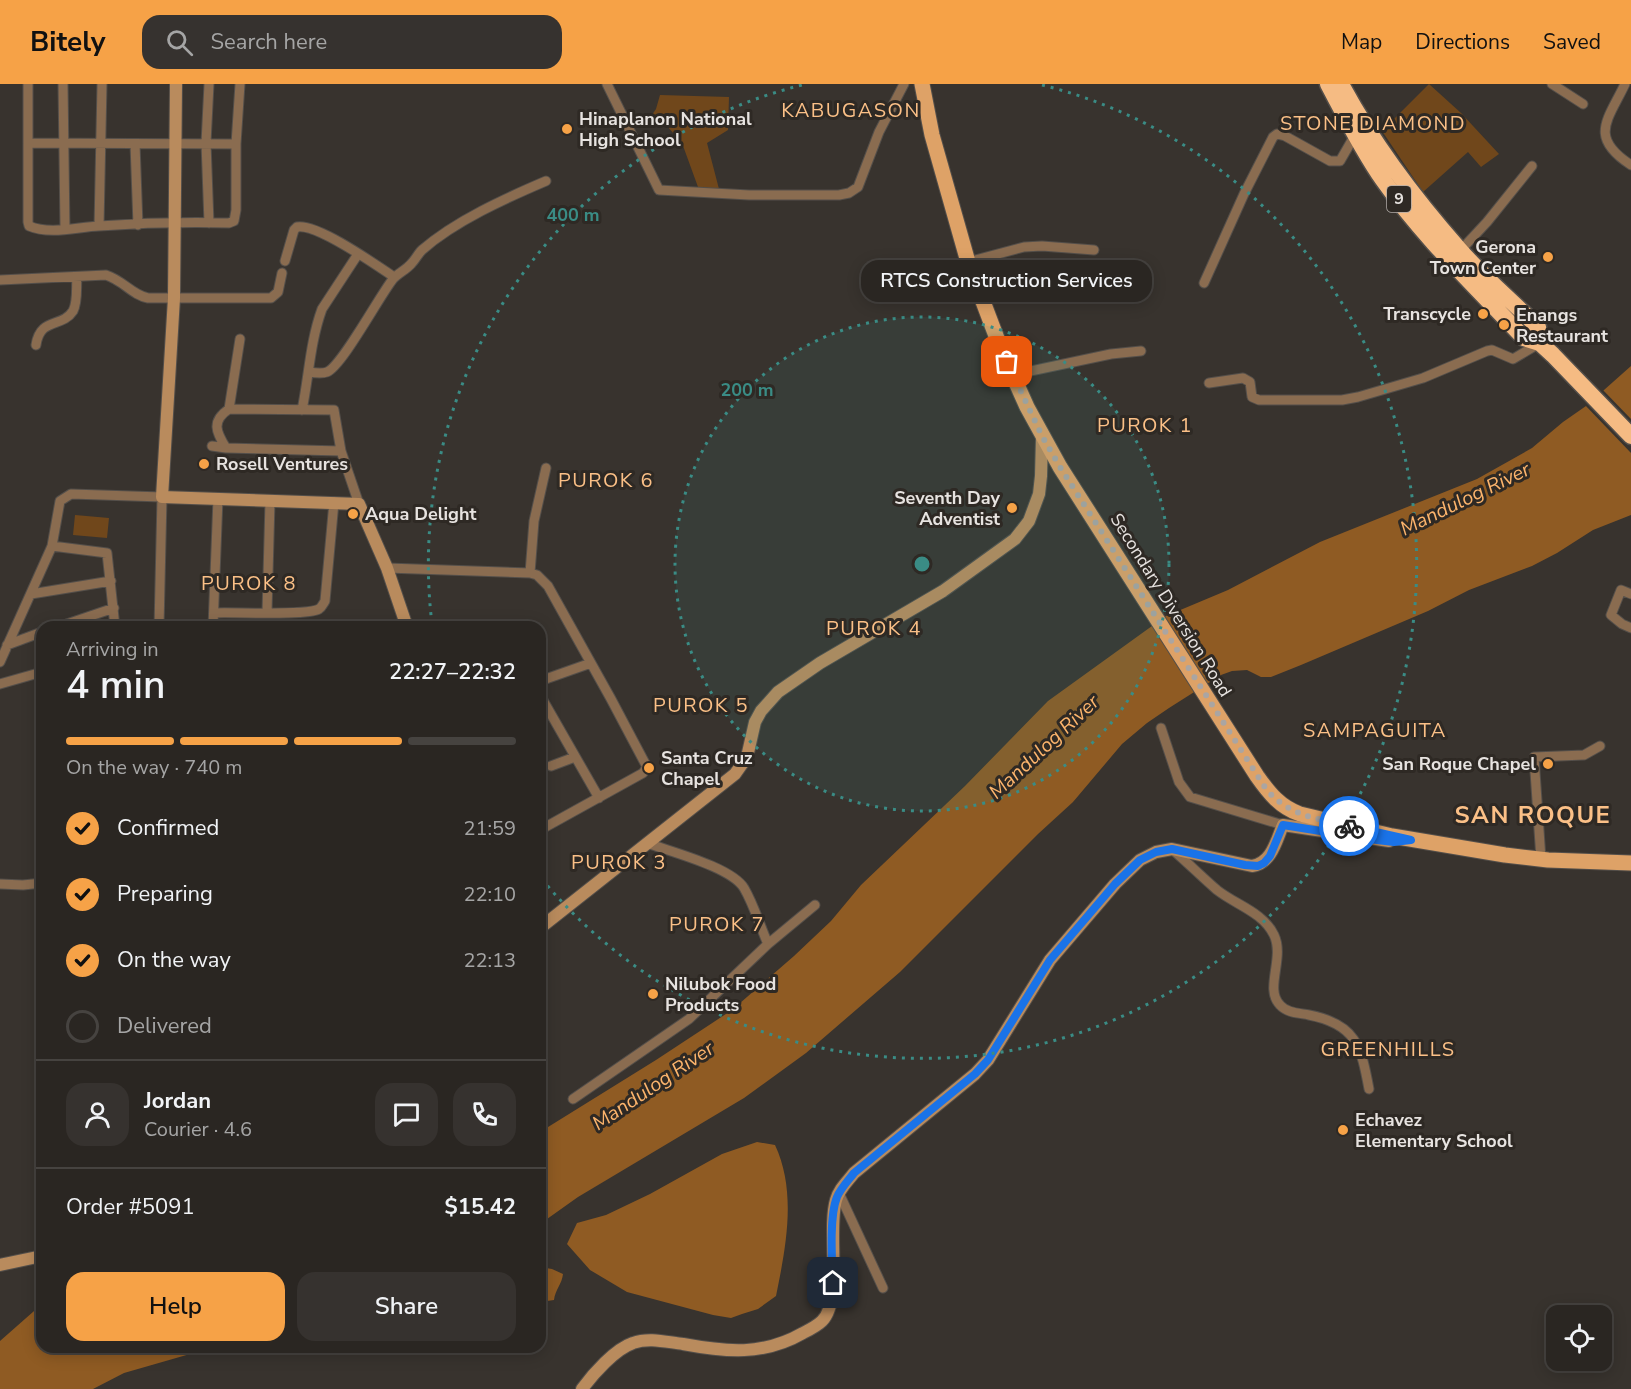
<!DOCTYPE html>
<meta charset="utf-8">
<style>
body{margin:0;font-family:"Nunito Sans",sans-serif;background:#36322f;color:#f1f3f6;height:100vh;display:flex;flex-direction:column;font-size:22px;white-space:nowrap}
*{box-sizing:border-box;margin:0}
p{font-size:20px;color:#a5a5a5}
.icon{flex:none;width:33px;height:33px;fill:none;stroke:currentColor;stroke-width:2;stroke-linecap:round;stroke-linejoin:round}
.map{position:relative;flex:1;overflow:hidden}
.drawer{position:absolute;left:36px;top:537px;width:510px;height:732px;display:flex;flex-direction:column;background:#2a2622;border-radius:18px;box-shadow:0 3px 15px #0003,0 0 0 2px #464340}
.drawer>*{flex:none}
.controls{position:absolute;left:1546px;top:1221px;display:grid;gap:12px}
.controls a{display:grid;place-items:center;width:66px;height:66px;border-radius:12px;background:#2a2622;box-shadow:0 3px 15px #0003,0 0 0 2px #464340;font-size:30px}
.pin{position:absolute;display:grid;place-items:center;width:51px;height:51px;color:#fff;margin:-26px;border-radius:12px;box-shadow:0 3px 9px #0006}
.courier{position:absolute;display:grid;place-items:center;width:60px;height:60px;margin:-30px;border:4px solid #1a73e8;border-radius:50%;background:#fff;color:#222;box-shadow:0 2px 8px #0007}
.bubble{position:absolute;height:42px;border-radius:18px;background:#2a2622;box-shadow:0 3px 15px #0003,0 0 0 2px #464340;font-size:20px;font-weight:600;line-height:42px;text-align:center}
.headline em{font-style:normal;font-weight:600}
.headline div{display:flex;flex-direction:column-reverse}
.headline{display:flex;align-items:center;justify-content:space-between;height:102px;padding:0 30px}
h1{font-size:39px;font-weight:600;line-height:45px}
.bar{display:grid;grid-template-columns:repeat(4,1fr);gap:9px 6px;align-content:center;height:72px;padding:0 30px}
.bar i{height:8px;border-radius:4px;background:#464340}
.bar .selected{background:#f6a247}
.bar p{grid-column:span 4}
.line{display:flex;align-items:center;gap:15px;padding:0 30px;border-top:2px solid #464340}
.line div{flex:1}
.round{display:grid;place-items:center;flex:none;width:63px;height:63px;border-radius:18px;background:#36322f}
ol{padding:0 30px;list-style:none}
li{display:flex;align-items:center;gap:18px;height:66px}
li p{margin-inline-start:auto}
li .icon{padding:6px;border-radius:50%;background:#f6a247;color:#111;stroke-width:4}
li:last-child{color:#a5a5a5}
li i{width:33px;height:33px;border:3px solid #464340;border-radius:50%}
.cta{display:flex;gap:12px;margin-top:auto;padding:12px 30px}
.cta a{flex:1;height:69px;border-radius:18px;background:#f6a247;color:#111;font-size:24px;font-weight:600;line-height:69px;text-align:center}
.cta a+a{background:#36322f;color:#f1f3f6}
header{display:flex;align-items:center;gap:36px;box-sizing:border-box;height:84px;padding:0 30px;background:#f6a247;color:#111}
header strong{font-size:28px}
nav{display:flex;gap:33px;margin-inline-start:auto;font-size:21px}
.search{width:420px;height:54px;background:#36322f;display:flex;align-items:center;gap:15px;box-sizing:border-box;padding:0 21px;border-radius:18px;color:#a5a5a5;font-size:22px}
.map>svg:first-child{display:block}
</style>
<header>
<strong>Bitely</strong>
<div class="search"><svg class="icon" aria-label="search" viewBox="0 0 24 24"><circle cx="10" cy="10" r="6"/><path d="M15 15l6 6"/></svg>Search here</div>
<nav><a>Map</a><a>Directions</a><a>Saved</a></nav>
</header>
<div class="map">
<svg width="1631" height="1305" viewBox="0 0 1631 1305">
<rect width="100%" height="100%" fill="#38332e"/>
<!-- green -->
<path fill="#70471b" d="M 1429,0 L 1461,29 L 1499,70 L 1481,83 L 1468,68 L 1423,108 L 1382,47 Z
M 660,11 L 729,13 L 728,46 L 707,59 L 719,105 L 698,103 L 682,59 L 667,42 L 645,41 L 656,25 Z
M 75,431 L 109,434 L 107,454 L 73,451 Z"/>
<!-- water -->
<path fill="#8f5b23" d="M 1631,282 L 1631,431 L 1593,446 L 1557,469 L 1532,482 L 1469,506 L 1428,527 L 1301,581 L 1271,593 L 1261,593 L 1247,586 L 1232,587 L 1221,591 L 1169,624 L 1147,639 L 1122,660 L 1073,718 L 1038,750 L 900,888 L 806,969 L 744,1014 L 578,1113 L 540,1140 L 540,1048 L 656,976 L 732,926 L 794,872 L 831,837 L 861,801 L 965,702 L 1048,617 L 1152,542 L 1166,532 L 1228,506 L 1320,458 L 1477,395 L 1532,364 L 1563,338 L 1586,322 Z
M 757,1058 L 775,1061 C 797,1108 786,1163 776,1212 L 758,1225 L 742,1230 L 731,1234 L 713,1231 L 627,1208 L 590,1186 L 567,1160 L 577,1139 L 606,1131 L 650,1110 L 722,1070 Z
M 540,1183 L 552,1185 L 563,1190 C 562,1200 555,1206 554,1216 L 540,1218 Z
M 42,1220 L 42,1263 L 206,1263 L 197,1268 L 124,1289 L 93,1305 L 0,1305 L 0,1257 Z"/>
<!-- pier -->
<path fill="#38332e" d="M 1602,305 L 1631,335 L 1631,369 L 1584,320 Z"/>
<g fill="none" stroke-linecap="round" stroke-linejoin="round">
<defs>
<path id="street" d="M 28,0 L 28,138 L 29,142 C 50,151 77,143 99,142 C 142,139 186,138 229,139 L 234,137 L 236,126 L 236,60 L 240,0
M 63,0 L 65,145
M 607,0 L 659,106 L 749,111 L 839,111 L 849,109 L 858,103 L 879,48 L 904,0
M 1552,0 L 1583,20
M 1625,0 C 1608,36 1588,53 1631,81
M 28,59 L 236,60
M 135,60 L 138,141
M 209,139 L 206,59 L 209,0
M 99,142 L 102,0
M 1459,168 L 1487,138 L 1532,82
M 285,177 L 294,146 L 297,143 C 317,139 376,181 394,193
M 968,178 L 1024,163 L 1042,162 L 1094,166
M 0,196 L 106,191 C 124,197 132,211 148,214 L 271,214 L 278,208 L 282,189
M 1204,199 L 1244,110 L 1273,53 L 1277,50 L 1285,52 L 1330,77 L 1340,77 L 1355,51
M 36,261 C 40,233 62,244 73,227 C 78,218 76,203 77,193
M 309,288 C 315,289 322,290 327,288 C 342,282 380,211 393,195 C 398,189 406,186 411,180 C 415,176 418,170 422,166 C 455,137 506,114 546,97
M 1012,291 L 1111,270 L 1141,267
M 1209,299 L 1243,294 L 1250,298 L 1252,313 L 1259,316 L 1342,316 L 1358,313 L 1423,294 L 1487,267 L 1492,266 L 1513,275 L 1540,259
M 229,325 L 334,326 L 341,367 L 359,420
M 302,326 C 309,292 310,258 322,225 L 358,170
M 212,362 L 226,364 L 341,367
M 226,364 C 216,348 211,337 229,325 L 240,255
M 52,462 L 107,469 L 115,543
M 387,484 L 530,489 L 537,491 L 548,502 L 611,615 L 647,683 L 643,689 L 540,746
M 530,489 L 534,437 L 546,384
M 31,510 L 111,497
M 1631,510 L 1621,506 L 1611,531 L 1622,540 L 1631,544
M 267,528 L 270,417
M 215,529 C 233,528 307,532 319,525 C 322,523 323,520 325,517 L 334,418
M 58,543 L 114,524
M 213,543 L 218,414
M 7,561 L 42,548
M 0,578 L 52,462 L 60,417 L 71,410 L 162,413 L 159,543
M 540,597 L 591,579
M 0,600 L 42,588
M 540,611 L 599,714
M 1161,644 L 1179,698 L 1190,713 L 1283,741
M 551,682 L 575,673
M 647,759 C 671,768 731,783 744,804 C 754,821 760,842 768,860
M 1173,766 C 1188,779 1202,793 1217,806 C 1236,821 1263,828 1274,851 C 1285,874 1264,905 1280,921 C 1287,929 1299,929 1309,931 C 1356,940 1361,962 1369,1005
M 1541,775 L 1534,673 L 1584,671 L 1600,662
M 0,800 L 23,801 L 42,799
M 573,1015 L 689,935 L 768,860 L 815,821
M 839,1109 L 883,1204"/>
<path id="secondary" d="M 176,0 L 174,214 L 162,413 L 359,420 L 387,484 L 407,543
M 540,844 L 735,690 L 747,673 L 755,638 L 761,627 L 778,608 L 820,579 L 943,507 L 1015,455 L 1029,437 L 1039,410 L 1041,392 L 1042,353
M 0,1181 L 42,1172
M 582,1305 C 593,1290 615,1265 633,1259 C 649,1253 666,1258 683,1260 C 726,1268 763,1272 803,1249 C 809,1246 817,1242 822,1237 C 843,1216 827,1147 836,1116 C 839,1105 847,1098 854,1089 L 975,990 L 988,976 L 1050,876 L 1115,800 L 1140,776 L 1156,768 L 1172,765 L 1252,782 C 1272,779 1276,757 1283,741 L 1389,757"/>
<path id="primary" d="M 922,0 L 932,51 L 968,178 L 1001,265 L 1027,323 L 1060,383 L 1257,692 C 1269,709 1280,723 1300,730 L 1392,752 L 1505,771 L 1548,776 L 1631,779"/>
<path id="highway" d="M 1328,0 C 1345,32 1362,66 1383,96 C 1423,153 1476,203 1524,254 L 1540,259 L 1553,271 L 1631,352
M 1341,0 C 1373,60 1414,114 1459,165 C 1483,193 1512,217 1538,243 L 1540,259"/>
</defs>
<!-- street casing -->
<use href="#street" stroke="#544f4a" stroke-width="11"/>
<!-- secondary casing -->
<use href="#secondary" stroke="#544f4a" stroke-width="14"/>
<!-- primary casing -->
<use href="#primary" stroke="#544f4a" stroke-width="17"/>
<!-- highway casing -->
<use href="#highway" stroke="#544f4a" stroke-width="19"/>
<!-- street -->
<use href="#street" stroke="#8a6c50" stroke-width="9"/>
<!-- secondary -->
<use href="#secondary" stroke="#b98b5d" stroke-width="12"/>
<!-- primary -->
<use href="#primary" stroke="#dea267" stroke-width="15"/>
<!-- highway -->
<use href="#highway" stroke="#f5bb83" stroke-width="16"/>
</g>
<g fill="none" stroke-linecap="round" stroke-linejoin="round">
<!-- done -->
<path stroke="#aaa5a2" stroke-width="6" stroke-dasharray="0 10.8" d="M 1007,278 L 1042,352 L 1060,383 L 1266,705 C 1289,732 1315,734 1349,742"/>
<!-- route -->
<path stroke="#1a73e8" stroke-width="8" d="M 833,1199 C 832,1176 829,1133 837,1113 C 841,1104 848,1097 854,1089 L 975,990 L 988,976 L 1050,876 L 1115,800 L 1140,776 L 1156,768 L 1172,765 L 1245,781 L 1258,782 L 1264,779 L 1270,772 L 1283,741 L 1377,756 L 1394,758 L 1411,756 L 1349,742"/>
</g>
<!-- distance rings -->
<circle cx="922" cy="480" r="247" fill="#3a8c85" fill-opacity=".12"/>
<g fill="none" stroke="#3a8c85" stroke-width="3" stroke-dasharray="3 6">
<circle cx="922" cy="480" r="247"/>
<path d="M432 540A494 494 0 0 1 802 1M1042 1A494 494 0 1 1 541 794"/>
</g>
<!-- markers -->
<g fill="#f6a247" stroke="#2e2924" stroke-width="2">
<circle cx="567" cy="45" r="6"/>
<circle cx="1548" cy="173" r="6"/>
<circle cx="1483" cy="230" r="6"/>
<circle cx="1504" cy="241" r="6"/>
<circle cx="204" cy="380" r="6"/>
<circle cx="1012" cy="424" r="6"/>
<circle cx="353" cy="430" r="6"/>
<circle cx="1548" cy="680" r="6"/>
<circle cx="649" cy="684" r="6"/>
<circle cx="653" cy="910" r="6"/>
<circle cx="1343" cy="1046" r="6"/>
</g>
<g text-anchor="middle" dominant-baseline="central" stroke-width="6" stroke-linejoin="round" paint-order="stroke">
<!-- shield labels -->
<rect fill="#2e2924" stroke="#b0aba8" stroke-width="1.5" x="1387" y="102" width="24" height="26" rx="4.5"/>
<g font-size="16" font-weight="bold" fill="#e7e3e0">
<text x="1399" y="115">9</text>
</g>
<!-- poi labels -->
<g font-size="18" font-weight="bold" fill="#e7e3e0" stroke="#2e2924" text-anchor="start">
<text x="579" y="35">Hinaplanon National<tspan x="579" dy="21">High School</tspan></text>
<text x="1536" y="163" text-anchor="end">Gerona<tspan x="1536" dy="21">Town Center</tspan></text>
<text x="1471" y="230" text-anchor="end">Transcycle</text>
<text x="1516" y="231">Enangs<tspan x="1516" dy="21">Restaurant</tspan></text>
<text x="216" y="380">Rosell Ventures</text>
<text x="1000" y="414" text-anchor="end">Seventh Day<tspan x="1000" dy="21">Adventist</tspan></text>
<text x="365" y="430">Aqua Delight</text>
<text x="661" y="674">Santa Cruz<tspan x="661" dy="21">Chapel</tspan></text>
<text x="1536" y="680" text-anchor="end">San Roque Chapel</text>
<text x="665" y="900">Nilubok Food<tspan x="665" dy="21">Products</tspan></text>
<text x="1355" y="1036">Echavez<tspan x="1355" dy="21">Elementary School</tspan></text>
</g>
<!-- street labels -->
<g font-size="18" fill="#e7e3e0" stroke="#2e2924">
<text transform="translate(1171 521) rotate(58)">Secondary Diversion Road</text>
</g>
<!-- neighbourhood labels -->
<g font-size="20" letter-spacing="1.5" fill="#fbc087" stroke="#2e2924">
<text x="851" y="26">KABUGASON</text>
<text x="1373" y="39">STONE DIAMOND</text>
<text x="1145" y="341">PUROK 1</text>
<text x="606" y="396">PUROK 6</text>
<text x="249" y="499">PUROK 8</text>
<text x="874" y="544">PUROK 4</text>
<text x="701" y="621">PUROK 5</text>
<text x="1375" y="646">SAMPAGUITA</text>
<text x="619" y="778">PUROK 3</text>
<text x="717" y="840">PUROK 7</text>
<text x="1388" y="965">GREENHILLS</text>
</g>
<!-- water labels -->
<g font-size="20" font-style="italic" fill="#fcb46c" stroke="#2e2924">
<text transform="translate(1465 415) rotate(-26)">Mandulog River</text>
<text transform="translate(1044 663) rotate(-43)">Mandulog River</text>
<text transform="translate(653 1002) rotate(-34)">Mandulog River</text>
</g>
<!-- district labels -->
<g font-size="24" font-weight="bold" letter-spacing="1.5" fill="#fbc087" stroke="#2e2924">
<text x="1533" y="731">SAN ROQUE</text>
</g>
</g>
<circle cx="922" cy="480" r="9" fill="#3a8c85" stroke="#2e2924" stroke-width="3"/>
<g font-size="18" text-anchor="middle" font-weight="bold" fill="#3a8c85" stroke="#2e2924" stroke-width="6" stroke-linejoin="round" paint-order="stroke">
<text x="573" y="137">400 m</text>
<text x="747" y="312">200 m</text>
</g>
</svg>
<div class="controls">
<a><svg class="icon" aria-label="locate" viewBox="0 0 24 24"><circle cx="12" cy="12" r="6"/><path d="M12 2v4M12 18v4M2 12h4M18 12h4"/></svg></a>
</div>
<div class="pin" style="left:1007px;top:278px;background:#ea580c"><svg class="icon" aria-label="bag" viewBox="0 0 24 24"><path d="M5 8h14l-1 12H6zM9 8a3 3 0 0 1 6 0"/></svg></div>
<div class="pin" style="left:833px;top:1199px;background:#1f2937"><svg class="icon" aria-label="home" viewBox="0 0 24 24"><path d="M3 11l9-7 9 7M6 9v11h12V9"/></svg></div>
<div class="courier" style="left:1349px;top:742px"><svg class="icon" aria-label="bike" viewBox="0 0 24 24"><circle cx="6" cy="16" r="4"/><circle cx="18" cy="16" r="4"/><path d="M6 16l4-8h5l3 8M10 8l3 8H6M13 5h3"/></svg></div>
<div class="bubble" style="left:861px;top:176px;width:291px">RTCS Construction Services</div>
<section class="drawer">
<div class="headline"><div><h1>4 min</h1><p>Arriving in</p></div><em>22:27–22:32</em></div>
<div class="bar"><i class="selected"></i><i class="selected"></i><i class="selected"></i><i></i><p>On the way · 740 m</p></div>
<ol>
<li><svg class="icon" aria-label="check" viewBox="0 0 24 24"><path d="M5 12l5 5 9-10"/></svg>Confirmed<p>21:59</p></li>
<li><svg class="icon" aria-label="check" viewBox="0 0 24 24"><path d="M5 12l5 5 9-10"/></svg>Preparing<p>22:10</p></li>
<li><svg class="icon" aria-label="check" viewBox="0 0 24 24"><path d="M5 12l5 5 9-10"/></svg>On the way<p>22:13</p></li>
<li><i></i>Delivered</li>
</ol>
<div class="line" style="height:108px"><a class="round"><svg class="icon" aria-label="person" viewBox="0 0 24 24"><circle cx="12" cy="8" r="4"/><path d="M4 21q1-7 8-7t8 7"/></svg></a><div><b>Jordan</b><p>Courier · 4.6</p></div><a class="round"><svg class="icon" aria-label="chat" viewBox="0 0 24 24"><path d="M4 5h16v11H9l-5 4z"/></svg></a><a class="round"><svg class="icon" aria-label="phone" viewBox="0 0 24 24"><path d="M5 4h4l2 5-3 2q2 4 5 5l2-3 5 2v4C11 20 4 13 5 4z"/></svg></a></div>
<div class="line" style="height:78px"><div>Order #5091</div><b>$15.42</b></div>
<div class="cta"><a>Help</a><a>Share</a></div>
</section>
</div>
